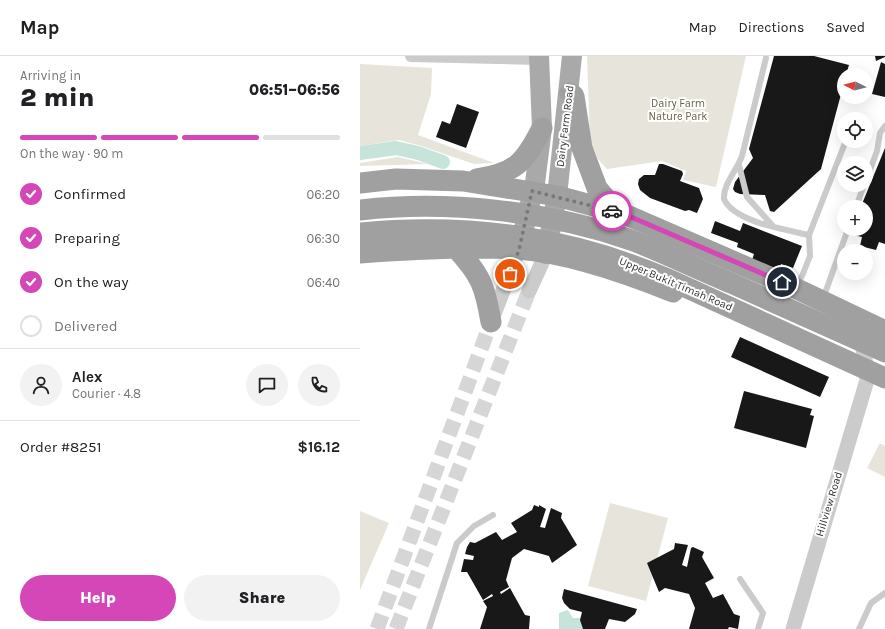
<!DOCTYPE html>
<meta charset="utf-8">
<style>
body{margin:0;font-family:Karla,sans-serif;background:#f2f2f2;color:#202124;height:100vh;display:flex;flex-direction:column;font-size:15px;white-space:nowrap}
*{box-sizing:border-box;margin:0}
p{font-size:13px;color:#757577}
.icon{flex:none;width:22px;height:22px;fill:none;stroke:currentColor;stroke-width:2;stroke-linecap:round;stroke-linejoin:round}
.map{position:relative;flex:1;overflow:hidden}
.sheet{display:flex;flex-direction:column;background:#fff;width:360px}
.sheet>*{flex:none}
.needle{width:26px;rotate:276deg}
.tools{position:absolute;left:477px;top:12px;display:grid;gap:8px}
.tools a{display:grid;place-items:center;width:36px;height:36px;border-radius:50%;background:#fff;box-shadow:0 4px 16px #0002;font-size:20px}
.pin{position:absolute;display:grid;place-items:center;width:34px;height:34px;color:#fff;margin:-17px;border:2px solid #fff;border-radius:50%;box-shadow:0 1px 4px #0007}
.courier{position:absolute;display:grid;place-items:center;width:40px;height:40px;margin:-20px;border:3px solid #d546b7;border-radius:50%;background:#fff;color:#222;box-shadow:0 1px 5px #0007}
.overview em{font-style:normal;font-weight:800}
.overview div{display:flex;flex-direction:column-reverse}
.overview{display:flex;align-items:center;justify-content:space-between;height:68px;padding:0 20px}
h1{font-size:26px;font-weight:800;line-height:30px}
.bar{display:grid;grid-template-columns:repeat(4,1fr);gap:6px 4px;align-content:center;height:48px;padding:0 20px}
.bar i{height:5px;border-radius:3px;background:#e0e0e0}
.bar .selected{background:#d546b7}
.bar p{grid-column:span 4}
.line{display:flex;align-items:center;gap:10px;padding:0 20px;border-top:1px solid #e0e0e0}
.line div{flex:1}
.round{display:grid;place-items:center;flex:none;width:42px;height:42px;border-radius:21px;background:#f2f2f2}
ol{padding:0 20px;list-style:none}
li{display:flex;align-items:center;gap:12px;height:44px}
li p{margin-inline-start:auto}
li .icon{padding:4px;border-radius:50%;background:#d546b7;color:#fff;stroke-width:4}
li:last-child{color:#757577}
li i{width:22px;height:22px;border:2px solid #e0e0e0;border-radius:50%}
.cta{display:flex;gap:8px;margin-top:auto;padding:8px 20px}
.cta a{flex:1;height:46px;border-radius:24px;background:#d546b7;color:#fff;font-size:16px;font-weight:800;line-height:46px;text-align:center}
.cta a+a{background:#f2f2f2;color:#202124}
header{display:flex;align-items:center;gap:24px;box-sizing:border-box;height:56px;padding:0 20px;background:#fff;border-bottom:1px solid #e0e0e0}
header strong{font-size:19px}
nav{display:flex;gap:22px;margin-inline-start:auto;font-size:14px}
main{display:flex;flex:1;min-height:0}
.map>svg:first-child{display:block}
</style>
<header>
<strong>Map</strong>
<nav><a>Map</a><a>Directions</a><a>Saved</a></nav>
</header>
<main>
<section class="sheet">
<div class="overview"><div><h1>2 min</h1><p>Arriving in</p></div><em>06:51–06:56</em></div>
<div class="bar"><i class="selected"></i><i class="selected"></i><i class="selected"></i><i></i><p>On the way · 90 m</p></div>
<ol>
<li><svg class="icon" aria-label="check" viewBox="0 0 24 24"><path d="M5 12l5 5 9-10"/></svg>Confirmed<p>06:20</p></li>
<li><svg class="icon" aria-label="check" viewBox="0 0 24 24"><path d="M5 12l5 5 9-10"/></svg>Preparing<p>06:30</p></li>
<li><svg class="icon" aria-label="check" viewBox="0 0 24 24"><path d="M5 12l5 5 9-10"/></svg>On the way<p>06:40</p></li>
<li><i></i>Delivered</li>
</ol>
<div class="line" style="height:72px"><a class="round"><svg class="icon" aria-label="person" viewBox="0 0 24 24"><circle cx="12" cy="8" r="4"/><path d="M4 21q1-7 8-7t8 7"/></svg></a><div><b>Alex</b><p>Courier · 4.8</p></div><a class="round"><svg class="icon" aria-label="chat" viewBox="0 0 24 24"><path d="M4 5h16v11H9l-5 4z"/></svg></a><a class="round"><svg class="icon" aria-label="phone" viewBox="0 0 24 24"><path d="M5 4h4l2 5-3 2q2 4 5 5l2-3 5 2v4C11 20 4 13 5 4z"/></svg></a></div>
<div class="line" style="height:52px"><div>Order #8251</div><b>$16.12</b></div>
<div class="cta"><a>Help</a><a>Share</a></div>
</section>
<div class="map">
<svg width="525" height="573" viewBox="0 0 525 573">
<rect width="100%" height="100%" fill="#fff"/>
<!-- green -->
<path fill="#e7e5db" d="M 227,0 L 386,0 L 356,131 L 323,124 L 326,115 L 302,105 L 247,113 L 238,103 L 230,85 Z
M 0,8 L 72,12 L 71,38 L 58,79 L 134,107 L 114,108 L 61,90 L 39,84 L 0,90 Z
M 38,101 L 68,108 L 0,110 L 0,107 Z
M 520,387 L 525,390 L 525,421 L 507,412 Z
M 250,447 L 308,462 L 286,545 L 228,530 Z
M 0,455 L 29,467 L 0,534 Z"/>
<!-- water -->
<path fill="#c7e4db" d="M 208,554 L 213,562 L 220,562 L 226,573 L 199,573 L 199,557 Z"/>
<g fill="none" stroke-linecap="round" stroke-linejoin="round">
<!-- canal -->
<path stroke="#c7e4db" stroke-width="14" d="M 0,97 L 36,92 L 58,97 L 83,106"/>
</g>
<!-- building -->
<path fill="#181818" d="M 414,0 L 454,0 L 489,9 L 486,19 L 484,19 L 484,27 L 461,113 L 414,156 L 410,155 L 405,139 L 380,138 L 375,136 L 373,133 L 375,126 L 393,102 L 389,93 Z
M 515,0 L 525,0 L 525,1 L 516,5 Z
M 521,6 L 525,8 L 525,41 L 512,38 Z
M 97,48 L 119,56 L 106,92 L 76,81 L 82,65 L 90,68 Z
M 525,92 L 525,188 L 519,186 L 516,194 L 500,190 L 502,181 L 493,179 L 495,173 L 506,173 L 506,151 L 503,151 L 504,148 L 502,148 Z
M 299,108 L 303,108 L 322,115 L 323,118 L 320,125 L 339,132 L 343,143 L 337,157 L 329,154 L 325,155 L 290,142 L 280,134 L 278,128 L 279,123 L 284,119 L 295,119 Z
M 355,165 L 380,175 L 383,167 L 442,190 L 433,212 L 421,208 L 419,214 L 392,204 L 394,198 L 377,191 L 378,187 L 351,177 Z
M 380,281 L 469,321 L 460,341 L 371,301 Z
M 384,335 L 452,353 L 450,359 L 454,360 L 446,392 L 374,372 Z
M 174,449 L 179,451 L 179,449 L 186,453 L 180,471 L 185,472 L 191,452 L 202,457 L 201,462 L 217,489 L 192,507 L 189,500 L 164,493 L 152,502 L 146,524 L 149,531 L 140,536 L 141,538 L 150,532 L 165,559 L 170,560 L 169,573 L 120,573 L 127,551 L 123,545 L 133,540 L 132,538 L 123,544 L 107,516 L 101,516 L 104,503 L 113,504 L 114,500 L 105,498 L 107,491 L 110,486 L 115,487 L 136,476 L 142,484 L 157,476 L 151,467 L 172,454 Z
M 315,487 L 328,489 L 322,509 L 327,511 L 331,492 L 333,491 L 344,496 L 342,501 L 354,522 L 345,527 L 353,542 L 363,538 L 374,558 L 380,560 L 378,573 L 369,571 L 368,573 L 329,573 L 335,552 L 329,538 L 305,532 L 299,536 L 287,507 L 314,493 Z
M 204,533 L 277,553 L 275,558 L 265,566 L 249,563 L 245,573 L 223,573 L 220,564 L 222,556 L 210,553 L 204,547 L 202,542 Z"/>
<g fill="none" stroke-linecap="round" stroke-linejoin="round">
<!-- tertiary-tunnel -->
<path stroke="#d6d6d6" stroke-width="15" stroke-dasharray="15 8" stroke-linecap="butt" d="M 17,573 L 131,266
M 36,573 L 169,235"/>
<!-- service -->
<path stroke="#cbcbcb" stroke-width="6" d="M 406,2 L 382,100 C 377,114 363,128 364,143 C 374,166 427,174 449,179
M 379,109 L 387,141 L 412,169
M 506,125 L 517,95 L 520,77 L 525,70
M 496,151 L 504,129
M 436,230 L 442,220 L 450,200 L 449,179 L 485,87
M 463,243 L 488,173
M 380,523 L 403,557 L 398,573
M 69,573 L 97,487 L 114,470 L 133,459
M 499,573 L 511,547 L 525,537"/>
<!-- minor -->
<path stroke="#cbcbcb" stroke-width="12" d="M 51,0 L 179,3"/>
<!-- tertiary -->
<path stroke="#cbcbcb" stroke-width="15" d="M 169,235 L 186,198
M 131,266 L 159,193
M 433,573 L 507,324 L 505,302 L 500,279"/>
<!-- primary -->
<path stroke="#a9a9a9" stroke-width="20" d="M 159,193 L 175,127 L 182,72 L 179,0
M 186,198 L 197,140 L 212,0"/>
<!-- trunk -->
<path stroke="#a0a0a0" stroke-width="21" d="M 210,37 L 214,40 L 222,92 L 237,132 L 248,145 L 262,157
M 117,123 C 156,117 165,106 182,72
M 0,127 L 36,123 L 103,125 L 197,140 L 264,158 L 435,232 L 525,275
M 95,191 C 121,219 125,230 131,266
M 0,197 C 53,193 105,190 158,193 C 209,197 266,217 313,236"/>
<!-- trunk-bridge -->
<path stroke="#a0a0a0" stroke-width="21" d="M 0,154 C 87,144 188,155 271,184 C 305,197 337,213 371,227 C 422,250 473,273 525,296
M 0,177 C 110,167 208,180 310,224 L 525,322"/>
</g>
<g fill="none" stroke-linecap="round" stroke-linejoin="round">
<!-- done -->
<path stroke="#797979" stroke-width="4" stroke-dasharray="0 7.2" d="M 150,218 L 159,194 L 172,135 L 252,155"/>
<!-- route -->
<path stroke="#d546b7" stroke-width="5" d="M 252,155 L 264,158 L 422,226"/>
</g>
<g text-anchor="middle" dominant-baseline="central" stroke-width="4" stroke-linejoin="round" paint-order="stroke">
<!-- park labels -->
<g font-size="11" fill="#696242" stroke="#fff">
<text x="318" y="47">Dairy Farm<tspan x="318" dy="13">Nature Park</tspan></text>
</g>
<!-- street labels -->
<g font-size="11" fill="#313131" stroke="#fff">
<text transform="translate(205 70) rotate(-83)">Dairy Farm Road</text>
<text transform="translate(316 228) rotate(23)">Upper Bukit Timah Road</text>
<text transform="translate(469 448) rotate(-73)">Hillview Road</text>
</g>
</g>
</svg>
<div class="tools">
<a><svg class="needle" viewBox="-14 -14 28 28"><path d="M0-13l5 13h-10z" fill="#e53935"/><path d="M0 13l5-13h-10z" fill="#757577"/></svg></a>
<a><svg class="icon" aria-label="locate" viewBox="0 0 24 24"><circle cx="12" cy="12" r="6"/><path d="M12 2v4M12 18v4M2 12h4M18 12h4"/></svg></a>
<a><svg class="icon" aria-label="layers" viewBox="0 0 24 24"><path d="M12 4l9 5-9 5-9-5zM3 14l9 5 9-5"/></svg></a>
<a>+</a>
<a>−</a>
</div>
<div class="pin" style="left:150px;top:218px;background:#ea580c"><svg class="icon" aria-label="bag" viewBox="0 0 24 24"><path d="M5 8h14l-1 12H6zM9 8a3 3 0 0 1 6 0"/></svg></div>
<div class="pin" style="left:422px;top:226px;background:#1f2937"><svg class="icon" aria-label="home" viewBox="0 0 24 24"><path d="M3 11l9-7 9 7M6 9v11h12V9"/></svg></div>
<div class="courier" style="left:252px;top:155px"><svg class="icon" aria-label="car" viewBox="0 0 24 24"><path d="M5 17H2v-5l4-1 3-4h7l3 4 3 1v5h-3M9 17h6M6 11h13"/><circle cx="7" cy="17" r="2"/><circle cx="17" cy="17" r="2"/></svg></div>
</div>
</main>
